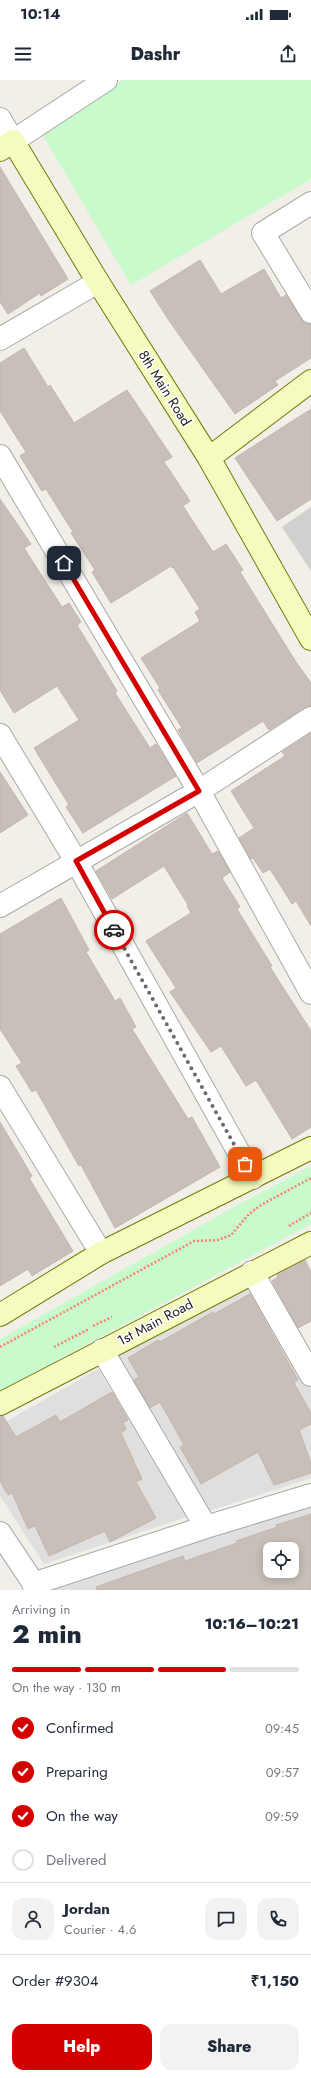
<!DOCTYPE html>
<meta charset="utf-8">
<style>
body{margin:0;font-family:Jost,sans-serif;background:#f2f2f3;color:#1f2937;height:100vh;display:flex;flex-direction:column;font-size:15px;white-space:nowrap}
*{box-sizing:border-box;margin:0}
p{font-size:13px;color:#747a83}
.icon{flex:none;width:22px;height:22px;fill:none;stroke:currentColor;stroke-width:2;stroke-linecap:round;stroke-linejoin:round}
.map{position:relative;height:1510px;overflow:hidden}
.drawer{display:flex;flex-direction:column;background:#fff;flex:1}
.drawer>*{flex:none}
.fabs{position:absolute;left:263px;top:1462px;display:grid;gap:8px}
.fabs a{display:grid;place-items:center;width:36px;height:36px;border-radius:8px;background:#fff;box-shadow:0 2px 10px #0003;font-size:20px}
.pin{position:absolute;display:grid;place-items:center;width:34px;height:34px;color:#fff;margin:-17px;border-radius:8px;box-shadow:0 2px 6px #0006}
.courier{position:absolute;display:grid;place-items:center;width:40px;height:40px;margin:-20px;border:3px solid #d40000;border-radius:50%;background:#fff;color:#222;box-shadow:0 1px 5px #0007}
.overview em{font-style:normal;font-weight:800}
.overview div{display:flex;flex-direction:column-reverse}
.overview{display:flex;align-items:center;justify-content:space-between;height:68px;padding:0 12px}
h1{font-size:26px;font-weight:800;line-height:30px}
.bar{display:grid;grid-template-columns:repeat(4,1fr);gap:6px 4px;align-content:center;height:48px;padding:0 12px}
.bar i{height:5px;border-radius:3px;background:#e0e1e3}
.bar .on{background:#d40000}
.bar p{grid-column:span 4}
.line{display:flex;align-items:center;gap:10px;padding:0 12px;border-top:1px solid #e0e1e3}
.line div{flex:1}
.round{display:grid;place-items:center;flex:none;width:42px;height:42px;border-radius:12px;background:#f2f2f3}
ol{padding:0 12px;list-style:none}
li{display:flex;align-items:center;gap:12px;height:44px}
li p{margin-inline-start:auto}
li .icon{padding:4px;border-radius:50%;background:#d40000;color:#fff;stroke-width:4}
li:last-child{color:#747a83}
li i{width:22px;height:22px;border:2px solid #e0e1e3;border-radius:50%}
.cta{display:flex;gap:8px;margin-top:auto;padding:8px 12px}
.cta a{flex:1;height:46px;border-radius:12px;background:#d40000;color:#fff;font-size:16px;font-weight:800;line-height:46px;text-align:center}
.cta a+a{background:#f2f2f3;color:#1f2937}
.status{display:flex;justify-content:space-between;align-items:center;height:28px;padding:0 20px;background:#fff;direction:ltr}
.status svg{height:11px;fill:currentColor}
header{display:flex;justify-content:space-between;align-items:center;height:52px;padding:0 12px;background:#fff;font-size:18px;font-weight:800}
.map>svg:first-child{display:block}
</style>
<div class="status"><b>10:14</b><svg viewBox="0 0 49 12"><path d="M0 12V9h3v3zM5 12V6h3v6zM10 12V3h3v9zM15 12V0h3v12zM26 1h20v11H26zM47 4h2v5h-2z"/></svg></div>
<header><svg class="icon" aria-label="menu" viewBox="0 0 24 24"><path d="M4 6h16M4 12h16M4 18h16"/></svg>Dashr<svg class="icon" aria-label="share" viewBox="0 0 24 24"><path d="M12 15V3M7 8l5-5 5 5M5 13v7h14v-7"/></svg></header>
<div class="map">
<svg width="311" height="1510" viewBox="0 0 311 1510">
<rect width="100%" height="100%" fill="#f2efe9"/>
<!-- residential -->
<path fill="#e0dfdf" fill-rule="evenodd" d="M 253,1204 L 311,1308 L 311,1398 L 206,1432 L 117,1275 Z
M 98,1289 L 187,1437 L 44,1484 L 0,1416 L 0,1345 Z
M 311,1424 L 311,1510 L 54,1510 L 53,1509 ZM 270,1469 L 292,1469 L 292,1491 L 270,1491 Z"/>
<!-- religious -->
<path fill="#d0d0d0" d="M 311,427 L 311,491 L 282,447 Z"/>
<!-- park -->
<path fill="#c8facc" d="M 123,0 L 311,0 L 311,99 L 131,205 L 39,49 Z
M 311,1086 L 311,1144 L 0,1311 L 0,1259 L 243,1122 Z"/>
<!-- building -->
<path fill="#c7bfb8" stroke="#c4b6ab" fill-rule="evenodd" d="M 0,87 L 68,199 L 41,216 L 40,213 L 8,234 L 0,222 Z
M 200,180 L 221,214 L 264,189 L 281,218 L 286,215 L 304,243 L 311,244 L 311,278 L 275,301 L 278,305 L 235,334 L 170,242 L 150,211 Z
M 24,268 L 48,307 L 50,305 L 74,343 L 127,310 L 172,377 L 164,382 L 190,421 L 183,426 L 213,472 L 226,464 L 243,490 L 240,492 L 296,582 L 311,603 L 311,626 L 304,628 L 269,650 L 263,641 L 197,683 L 178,650 L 182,648 L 158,610 L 160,608 L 141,578 L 200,541 L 195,532 L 200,529 L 173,487 L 172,488 L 171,486 L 111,523 L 92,492 L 95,490 L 71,453 L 73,452 L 46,409 L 42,411 L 20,376 L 26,372 L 0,331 L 0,283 Z
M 311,329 L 311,419 L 277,441 L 235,378 Z
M 0,419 L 31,464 L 24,468 L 62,527 L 69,523 L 81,542 L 77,545 L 117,611 L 115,613 L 150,668 L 156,664 L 176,696 L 83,753 L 66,727 L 69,725 L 34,668 L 79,640 L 57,606 L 14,633 L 0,610 Z
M 311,653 L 311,846 L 296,821 L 292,824 L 270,789 L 263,793 L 253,778 L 251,779 L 239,758 L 254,748 L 231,711 L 285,676 L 282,672 Z
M 0,692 L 28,735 L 0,753 Z
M 187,733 L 212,774 L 218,771 L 230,792 L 222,798 L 240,827 L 237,829 L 272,886 L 270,887 L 311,951 L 311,1047 L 292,1059 L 256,1000 L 246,1006 L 221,966 L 211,972 L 170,912 L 176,908 L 146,861 L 191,833 L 187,826 L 188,825 L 164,786 L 112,819 L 96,791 Z
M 61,818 L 89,870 L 86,872 L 115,921 L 120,918 L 136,947 L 132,949 L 188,1039 L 192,1037 L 220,1087 L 115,1148 L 81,1085 L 79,1086 L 36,1010 L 32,1012 L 16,986 L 22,983 L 0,949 L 0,854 Z
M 0,1042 L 32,1096 L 29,1098 L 73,1171 L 32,1196 L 28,1189 L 0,1206 Z
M 305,1180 L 311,1192 L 311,1241 L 298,1248 L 272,1201 L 278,1197 L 277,1195 Z
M 250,1214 L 298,1300 L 294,1303 L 311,1333 L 311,1344 L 299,1350 L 311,1383 L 311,1393 L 274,1405 L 258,1372 L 201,1404 L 180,1367 L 184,1365 L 160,1322 L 150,1328 L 134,1300 L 139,1297 L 128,1278 L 158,1260 L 160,1262 L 213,1232 L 214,1234 Z
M 112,1312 L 128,1340 L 123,1343 L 126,1349 L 121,1353 L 142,1399 L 136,1402 L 156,1438 L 110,1462 L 105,1451 L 49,1476 L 35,1446 L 28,1449 L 12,1413 L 8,1415 L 0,1401 L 0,1336 L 3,1336 L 16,1357 L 56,1335 L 60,1342 Z
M 311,1434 L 311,1510 L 97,1510 L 96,1507 L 183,1476 L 185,1481 L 237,1463 L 236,1461 L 277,1447 L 276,1445 ZM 270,1469 L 292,1469 L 292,1491 L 270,1491 Z"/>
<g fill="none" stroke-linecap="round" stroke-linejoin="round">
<defs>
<path id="street" d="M 0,39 L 13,61 L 106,0
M 311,123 L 263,153 L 311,232
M 0,259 L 98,202
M 0,376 L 199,711 L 311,913
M 0,655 L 76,781 L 253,1098
M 0,826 L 199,711 L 311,638
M 0,1007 L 101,1173
M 252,1192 L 311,1295
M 102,1270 L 206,1447
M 0,1453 L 38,1510
M 33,1504 L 206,1447 L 311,1415"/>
<path id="secondary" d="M 0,70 L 13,61 L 98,202 L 209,378 L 311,559
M 209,378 L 311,301
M 0,1235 L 101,1173 L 311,1068
M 0,1324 L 311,1163"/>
</defs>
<!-- street casing -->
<use href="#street" stroke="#a9a9a9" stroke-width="24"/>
<!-- secondary casing -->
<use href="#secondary" stroke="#707d05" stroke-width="24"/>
<!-- path -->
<path stroke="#fa8072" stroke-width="2.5" stroke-dasharray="2 2" stroke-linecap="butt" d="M 289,1146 L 311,1133
M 93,1246 L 112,1237
M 0,1267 L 194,1161 L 218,1160 L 231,1155 L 249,1134 L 261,1125 L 311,1098
M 54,1267 L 89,1249"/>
<!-- street -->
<use href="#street" stroke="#fff" stroke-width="22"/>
<!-- secondary -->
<use href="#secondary" stroke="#f7fabf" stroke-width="22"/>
</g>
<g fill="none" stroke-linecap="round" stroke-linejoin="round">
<!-- done -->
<path stroke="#6b6a68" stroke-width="4" stroke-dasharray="0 7.2" d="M 114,850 L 245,1084"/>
<!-- route -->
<path stroke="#d40000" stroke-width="5" d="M 64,483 L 199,711 L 76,781 L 114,850"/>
</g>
<g text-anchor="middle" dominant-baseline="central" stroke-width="3" stroke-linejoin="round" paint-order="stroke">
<!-- street labels -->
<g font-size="14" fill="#222" stroke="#fff">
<text transform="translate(165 308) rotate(58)">8th Main Road</text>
<text transform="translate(155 1242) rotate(-28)">1st Main Road</text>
</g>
</g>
</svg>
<div class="fabs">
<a><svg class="icon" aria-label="locate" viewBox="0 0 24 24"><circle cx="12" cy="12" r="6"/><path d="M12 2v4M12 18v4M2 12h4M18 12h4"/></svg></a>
</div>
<div class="pin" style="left:245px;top:1084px;background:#ea580c"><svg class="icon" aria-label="bag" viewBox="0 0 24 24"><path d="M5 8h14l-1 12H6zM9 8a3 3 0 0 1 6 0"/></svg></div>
<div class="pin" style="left:64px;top:483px;background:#1f2937"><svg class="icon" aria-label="home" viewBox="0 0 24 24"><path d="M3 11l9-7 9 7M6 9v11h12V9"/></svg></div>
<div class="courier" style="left:114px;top:850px"><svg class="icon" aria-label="car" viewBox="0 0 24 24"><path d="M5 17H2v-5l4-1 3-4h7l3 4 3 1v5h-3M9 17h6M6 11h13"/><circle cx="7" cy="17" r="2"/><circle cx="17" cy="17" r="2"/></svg></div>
</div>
<section class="drawer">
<div class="overview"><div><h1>2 min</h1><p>Arriving in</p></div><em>10:16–10:21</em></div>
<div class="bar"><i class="on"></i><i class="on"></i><i class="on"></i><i></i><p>On the way · 130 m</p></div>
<ol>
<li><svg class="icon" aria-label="check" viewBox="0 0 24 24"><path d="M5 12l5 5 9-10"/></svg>Confirmed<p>09:45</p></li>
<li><svg class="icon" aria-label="check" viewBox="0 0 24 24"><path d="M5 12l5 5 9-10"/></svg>Preparing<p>09:57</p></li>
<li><svg class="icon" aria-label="check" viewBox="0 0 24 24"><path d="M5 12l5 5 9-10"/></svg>On the way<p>09:59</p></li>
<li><i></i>Delivered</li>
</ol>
<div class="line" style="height:72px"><a class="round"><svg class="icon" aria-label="person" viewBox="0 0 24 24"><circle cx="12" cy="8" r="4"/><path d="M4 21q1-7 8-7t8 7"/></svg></a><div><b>Jordan</b><p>Courier · 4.6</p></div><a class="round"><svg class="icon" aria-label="chat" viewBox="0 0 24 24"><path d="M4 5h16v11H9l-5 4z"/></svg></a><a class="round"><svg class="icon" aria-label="phone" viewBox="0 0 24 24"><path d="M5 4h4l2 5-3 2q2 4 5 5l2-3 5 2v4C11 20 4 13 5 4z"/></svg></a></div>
<div class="line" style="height:52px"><div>Order #9304</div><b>₹1,150</b></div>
<div class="cta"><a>Help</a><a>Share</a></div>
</section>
